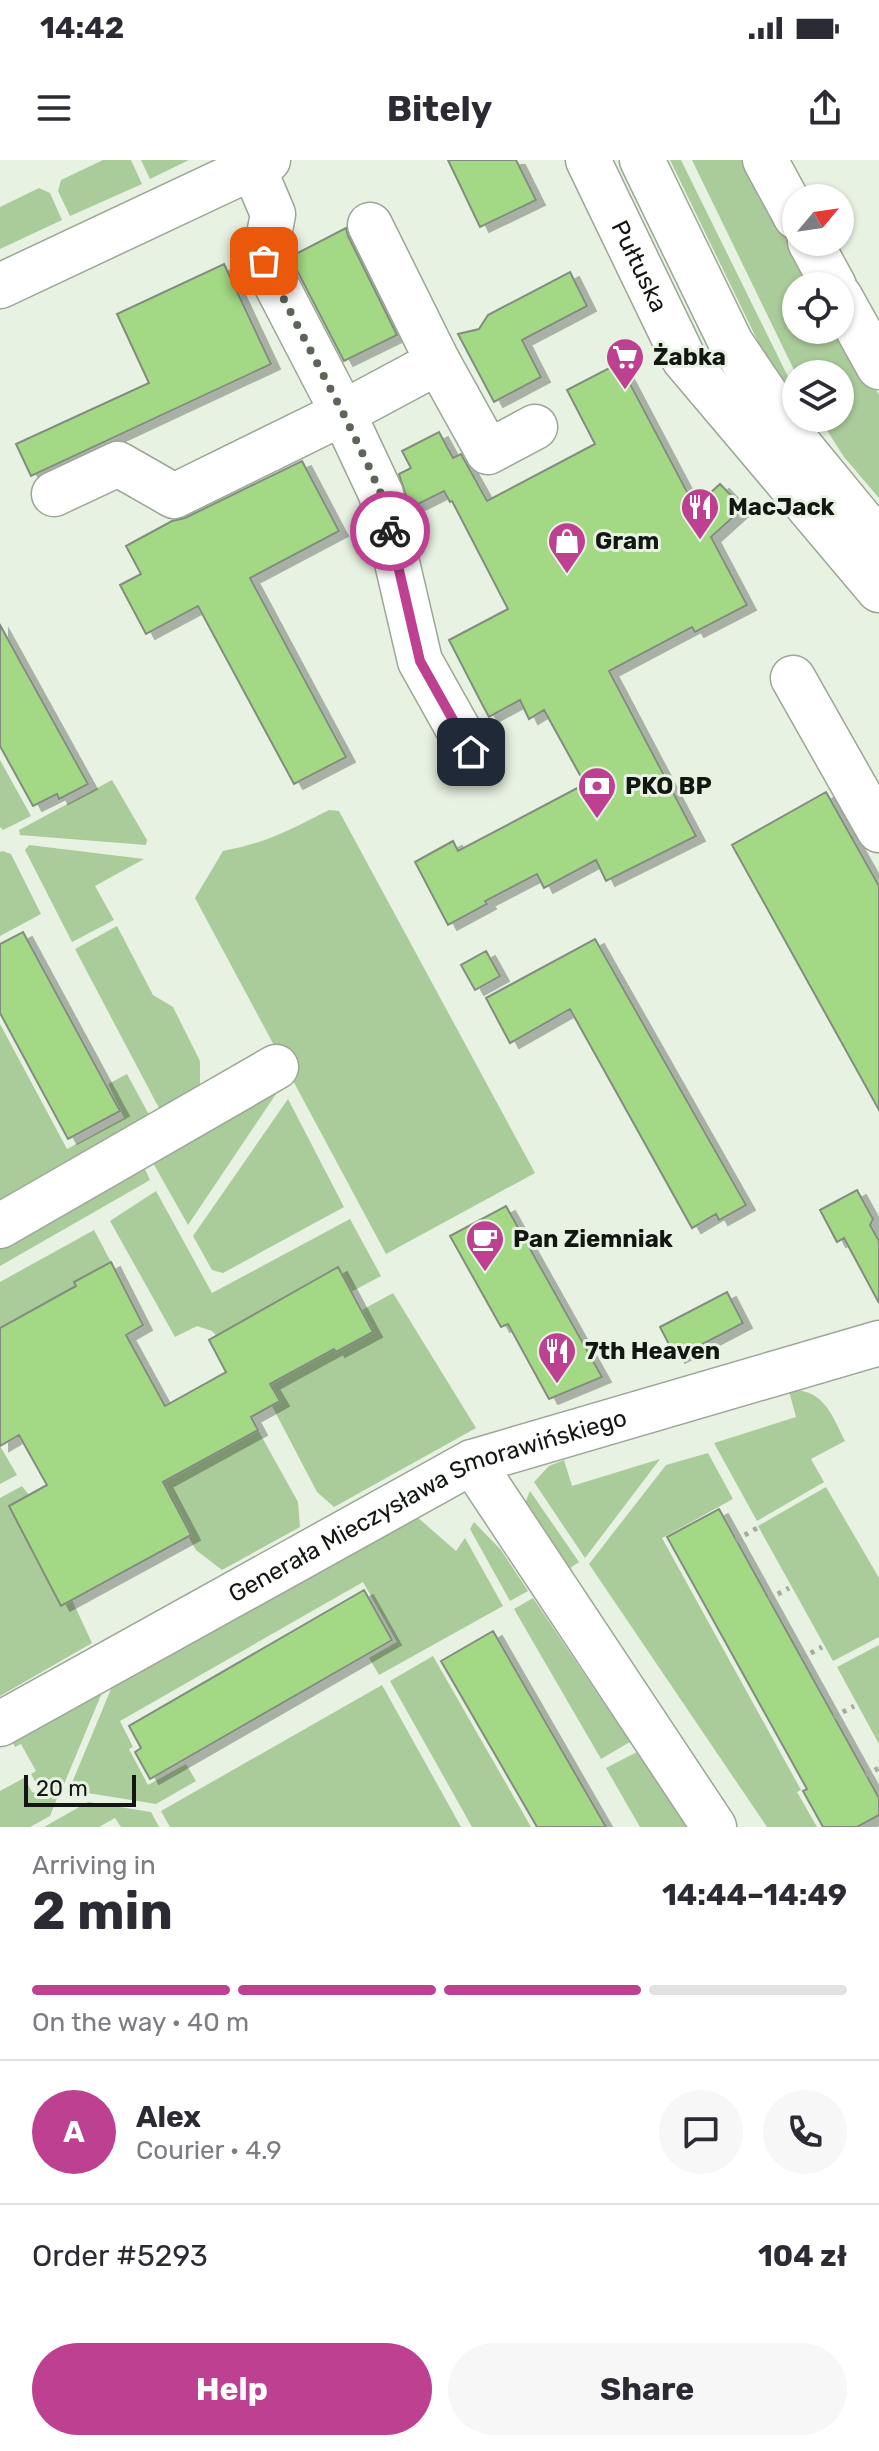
<!DOCTYPE html>
<meta charset="utf-8">
<style>
body{margin:0;font-family:Rubik,sans-serif;background:#f7f7f7;color:#2b2b33;height:100vh;display:flex;flex-direction:column;font-size:30px;white-space:nowrap}
*{box-sizing:border-box;margin:0}
p{font-size:26px;color:#7c7c81}
.icon{flex:none;width:44px;height:44px;fill:none;stroke:currentColor;stroke-width:2;stroke-linecap:round;stroke-linejoin:round}
.map{position:relative;height:1667px;overflow:hidden}
.panel{display:flex;flex-direction:column;background:#fff;flex:1}
.panel>*{flex:none}
.needle{width:52px;rotate:61deg}
.controls{position:absolute;left:782px;top:24px;display:grid;gap:16px}
.controls a{display:grid;place-items:center;width:72px;height:72px;border-radius:50%;background:#fff;box-shadow:0 2px 6px #0004;font-size:40px}
.scale{position:absolute;left:24px;bottom:20px;width:112px;box-sizing:border-box;padding-left:8px;border:4px solid #131711;border-top:0;font-size:22px;line-height:28px;white-space:nowrap;color:#131711;-webkit-text-stroke:6px #e7f2e2;paint-order:stroke}
.pin{position:absolute;display:grid;place-items:center;width:68px;height:68px;color:#fff;margin:-34px;border-radius:16px;box-shadow:0 4px 12px #0006}
.courier{position:absolute;display:grid;place-items:center;width:80px;height:80px;margin:-40px;border:6px solid #be4191;border-radius:50%;background:#fff;color:#222;box-shadow:0 2px 10px #0007}
.head em{font-style:normal;font-weight:700}
.head div{display:flex;flex-direction:column-reverse}
.head{display:flex;align-items:center;justify-content:space-between;height:136px;padding:0 32px}
h1{font-size:52px;font-weight:700;line-height:60px}
.bar{display:grid;grid-template-columns:repeat(4,1fr);gap:12px 8px;align-content:center;height:96px;padding:0 32px}
.bar i{height:10px;border-radius:6px;background:#e1e1e2}
.bar .current{background:#be4191}
.bar p{grid-column:span 4}
.line{display:flex;align-items:center;gap:20px;padding:0 32px;border-top:2px solid #e1e1e2}
.line div{flex:1}
.round{display:grid;place-items:center;flex:none;width:84px;height:84px;border-radius:42px;background:#f7f7f7}
.button{display:flex;gap:16px;margin-top:auto;padding:16px 32px}
.button a{flex:1;height:92px;border-radius:48px;background:#be4191;color:#fff;font-size:32px;font-weight:700;line-height:92px;text-align:center}
.button a+a{background:#f7f7f7;color:#2b2b33}
.status{display:flex;justify-content:space-between;align-items:center;height:56px;padding:0 40px;background:#fff;direction:ltr}
.status svg{height:22px;fill:currentColor}
header{display:flex;justify-content:space-between;align-items:center;height:104px;padding:0 32px;background:#fff;font-size:36px;font-weight:700}
.map>svg:first-child{display:block}
</style>
<div class="status"><b>14:42</b><svg viewBox="0 0 49 12"><path d="M0 12V9h3v3zM5 12V6h3v6zM10 12V3h3v9zM15 12V0h3v12zM26 1h20v11H26zM47 4h2v5h-2z"/></svg></div>
<header><svg class="icon" aria-label="menu" viewBox="0 0 24 24"><path d="M4 6h16M4 12h16M4 18h16"/></svg>Bitely<svg class="icon" aria-label="share" viewBox="0 0 24 24"><path d="M12 15V3M7 8l5-5 5 5M5 13v7h14v-7"/></svg></header>
<div class="map">
<svg width="879" height="1667" viewBox="0 0 879 1667">
<defs>
<filter id="shadow"><feDropShadow dx="9" dy="5" stdDeviation="0" flood-color="#0004"/></filter>
</defs>
<rect width="100%" height="100%" fill="#e7f2e2"/>
<!-- green -->
<path fill="#aacb9a" d="M 103,0 L 131,0 L 142,24 L 70,56 L 58,31 L 61,20 Z
M 141,0 L 189,0 L 150,19 Z
M 670,0 L 681,0 L 796,233 L 796,258 L 810,258 L 843,309 L 794,256 Z
M 692,0 L 749,0 L 818,126 L 796,126 L 796,170 L 840,170 L 840,166 L 879,235 L 879,338 L 844,297 L 819,258 L 840,258 L 840,214 L 796,214 Z
M 39,28 L 50,33 L 62,60 L 0,89 L 0,47 Z
M 0,600 L 31,656 L 3,670 L 0,667 Z
M 112,620 L 147,680 L 146,685 L 20,675 L 19,670 Z
M 329,650 L 339,651 L 535,1013 L 386,1094 L 195,738 L 223,691 C 266,683 290,670 329,650 Z
M 29,685 L 144,699 L 95,726 L 114,760 L 72,782 L 25,690 Z
M 2,691 L 11,694 L 41,754 L 0,776 L 0,692 Z
M 117,766 L 153,835 L 173,847 L 200,901 L 200,927 L 169,967 L 75,789 Z
M 0,864 L 67,989 L 124,958 L 108,924 L 127,914 L 154,964 L 0,1048 Z
M 278,931 L 188,1065 L 152,1001 Z
M 288,939 L 344,1047 L 223,1113 L 212,1110 L 193,1076 Z
M 143,1005 L 150,1020 L 0,1106 L 0,1088 Z
M 156,1031 L 212,1133 L 350,1059 L 381,1116 L 351,1132 L 337,1108 L 305,1125 L 317,1149 L 217,1176 L 212,1171 L 197,1166 L 175,1177 L 110,1061 Z
M 94,1070 L 111,1102 L 75,1122 L 76,1126 L 0,1168 L 0,1122 Z
M 393,1133 L 476,1268 L 334,1347 L 317,1332 L 272,1246 L 279,1241 L 270,1224 L 334,1189 L 336,1192 L 373,1172 L 362,1150 Z
M 793,1230 C 824,1230 833,1257 845,1281 L 811,1299 L 824,1322 L 757,1361 L 714,1283 L 796,1257 L 789,1231 Z
M 258,1270 L 298,1342 L 300,1367 L 222,1410 L 196,1390 L 188,1376 L 191,1374 L 163,1322 Z
M 0,1286 L 17,1315 L 0,1324 Z
M 708,1293 L 733,1339 L 662,1378 L 801,1630 L 797,1632 L 817,1667 L 767,1667 L 589,1404 L 666,1305 Z
M 660,1299 L 585,1398 L 534,1322 L 549,1306 L 564,1300 L 572,1326 Z
M 22,1326 L 29,1335 L 33,1390 L 32,1392 L 61,1446 L 72,1440 L 92,1483 L 0,1536 L 0,1338 Z
M 826,1327 L 879,1418 L 879,1477 L 833,1501 L 758,1366 Z
M 530,1331 L 579,1402 L 563,1413 L 525,1343 Z
M 408,1349 L 456,1391 L 465,1378 L 503,1446 L 379,1515 L 369,1498 L 397,1482 L 363,1422 L 120,1561 L 133,1587 L 129,1589 L 148,1625 L 186,1604 L 196,1621 L 156,1644 L 69,1630 L 116,1517 Z
M 474,1362 L 501,1390 L 528,1431 L 510,1441 L 470,1369 Z
M 533,1438 L 630,1582 L 601,1599 L 514,1449 Z
M 879,1485 L 879,1584 L 837,1507 Z
M 433,1496 L 531,1667 L 472,1667 L 390,1521 Z
M 106,1523 L 62,1629 L 37,1625 L 31,1614 L 36,1611 L 21,1584 L 15,1587 L 10,1578 Z
M 382,1525 L 461,1667 L 170,1667 L 161,1651 Z
M 637,1592 L 687,1667 L 640,1667 L 606,1608 Z
M 24,1618 L 32,1632 L 58,1636 L 50,1656 L 30,1667 L 0,1667 L 0,1631 Z
M 88,1642 L 151,1652 L 159,1667 L 121,1667 L 115,1658 L 99,1667 L 44,1667 Z"/>
<!-- building -->
<path fill="#a3d985" stroke="#838d7f" stroke-width="2" filter="url(#shadow)" d="M 448,0 L 516,0 L 536,40 L 480,67 Z
M 346,68 L 348,76 L 397,175 L 344,201 L 290,97 Z
M 224,104 L 271,204 L 31,316 L 16,284 L 149,223 L 117,154 Z
M 570,112 L 587,146 L 522,180 L 541,217 L 494,242 L 458,174 L 479,169 L 488,155 Z
M 619,203 L 695,347 L 720,324 L 743,348 L 711,377 L 747,445 L 695,472 L 692,467 L 609,511 L 696,676 L 606,721 L 596,700 L 544,728 L 537,714 L 485,741 L 487,744 L 448,765 L 415,702 L 453,681 L 458,691 L 585,624 L 544,550 L 529,559 L 520,540 L 489,557 L 481,542 L 449,480 L 508,449 L 452,341 L 450,342 L 444,331 L 410,348 L 399,314 L 411,308 L 402,291 L 439,272 L 453,298 L 461,294 L 487,341 L 595,284 L 567,230 Z
M 302,301 L 339,371 L 250,418 L 346,597 L 294,624 L 198,446 L 146,474 L 120,425 L 141,414 L 126,386 L 172,361 L 185,358 Z
M 0,465 L 88,624 L 59,639 L 57,634 L 33,646 L 0,586 Z
M 826,632 L 879,726 L 879,950 L 732,685 Z
M 23,772 L 120,951 L 68,979 L 0,853 L 0,784 Z
M 595,779 L 746,1045 L 719,1060 L 716,1054 L 692,1068 L 570,849 L 510,883 L 486,838 Z
M 486,791 L 500,816 L 475,830 L 461,805 Z
M 857,1030 L 873,1059 L 870,1065 L 879,1081 L 879,1143 L 844,1078 L 837,1082 L 820,1050 Z
M 506,1046 L 602,1217 L 549,1239 L 508,1164 L 501,1167 L 450,1076 Z
M 111,1102 L 143,1165 L 126,1175 L 165,1246 L 226,1212 L 209,1180 L 338,1107 L 373,1172 L 336,1192 L 334,1189 L 270,1224 L 280,1241 L 251,1257 L 258,1270 L 163,1322 L 191,1375 L 61,1446 L 9,1346 L 47,1325 L 19,1275 L 0,1286 L 0,1168 L 76,1126 L 74,1122 Z
M 727,1132 L 743,1163 L 676,1198 L 660,1167 Z
M 719,1349 L 879,1638 L 879,1655 L 857,1667 L 823,1667 L 803,1631 L 807,1629 L 667,1377 Z
M 364,1430 L 392,1480 L 150,1619 L 135,1592 L 141,1588 L 129,1566 Z
M 493,1471 L 606,1667 L 537,1667 L 441,1501 Z"/>
<g fill="none" stroke-linecap="round" stroke-linejoin="round">
<defs>
<g id="minor">
<path d="M 765,0 L 796,57"/>
<path d="M 370,65 L 438,202 L 343,253 L 381,334 L 420,501 L 471,592"/>
<path d="M 810,82 L 834,126"/>
<path d="M 0,126 L 268,0"/>
<path d="M 840,137 L 879,207"/>
<path d="M 438,202 L 488,292 L 535,267"/>
<path d="M 54,334 L 118,304 L 174,336 L 343,253 L 264,101 L 273,54 L 253,7"/>
<path d="M 793,518 L 879,670"/>
<path d="M 0,1066 L 276,907"/>
<path d="M 472,1302 L 714,1667"/>
<path id="s1" d="M 0,1564 L 472,1302 L 879,1183"/>
</g>
<g id="major">
<path id="s2" d="M 588,0 L 684,199 L 879,430"/>
<path d="M 642,0 L 731,183 L 801,287 L 879,382"/>
</g>
</defs>
<!-- minor casing -->
<use href="#minor" stroke="#9ca697" stroke-width="47"/>
<!-- major casing -->
<use href="#major" stroke="#9ca697" stroke-width="47"/>
<!-- path -->
<path stroke="#a4ada0" stroke-width="5" stroke-dasharray="4 6" stroke-linecap="butt" d="M 736,1380 L 757,1368
M 769,1439 L 789,1428
M 802,1498 L 822,1487
M 834,1557 L 854,1546
M 866,1615 L 879,1608"/>
<!-- minor -->
<use href="#minor" stroke="#fff" stroke-width="44"/>
<!-- major -->
<use href="#major" stroke="#fff" stroke-width="44"/>
</g>
<g fill="none" stroke-linecap="round" stroke-linejoin="round">
<!-- done -->
<path stroke="#5d645a" stroke-width="8" stroke-dasharray="0 14.4" d="M 264,101 L 343,253 L 369,307 L 381,334 L 390,371"/>
<!-- route -->
<path stroke="#be4191" stroke-width="10" d="M 390,371 L 420,501 L 471,592"/>
</g>
<!-- icons -->
<defs>
<symbol id="supermarket-pin" viewBox="-11 -11 22 30"><path d="M0 17L-7.5 6A9.5 9.5 0 1 1 7.5 6Z" fill="#be4191" stroke="#e7f2e2"/><path d="M-6-5.5h2.5l.6 2H6L4.5 2H-2.5L-4.4-4H-6ZM-1.5 3.2a1.3 1.3 0 1 0 .1 0ZM3 3.2a1.3 1.3 0 1 0 .1 0Z" fill="#fff"/></symbol>
<symbol id="restaurant-pin" viewBox="-11 -11 22 30"><path d="M0 17L-7.5 6A9.5 9.5 0 1 1 7.5 6Z" fill="#be4191" stroke="#e7f2e2"/><path d="M-5-6h1v4h1v-4h1v4h1v-4h1v5L-1.5 .5V6h-2V.5L-5-1ZM5-6V6H3V1.5H1.5Q1.5-4 5-6Z" fill="#fff"/></symbol>
<symbol id="shop-pin" viewBox="-11 -11 22 30"><path d="M0 17L-7.5 6A9.5 9.5 0 1 1 7.5 6Z" fill="#be4191" stroke="#e7f2e2"/><path d="M-5-2.5h2.3a2.7 3.5 0 0 1 5.4 0H5L5.5 6h-11ZM-1.5-2.5h3a1.5 2.3 0 0 0-3 0Z" fill="#fff"/></symbol>
<symbol id="bank-pin" viewBox="-11 -11 22 30"><path d="M0 17L-7.5 6A9.5 9.5 0 1 1 7.5 6Z" fill="#be4191" stroke="#e7f2e2"/><path d="M-6-4H6V4H-6ZM0-2.3a2.3 2.3 0 1 0 0 4.6a2.3 2.3 0 1 0 0-4.6Z" fill="#fff"/></symbol>
<symbol id="cafe-pin" viewBox="-11 -11 22 30"><path d="M0 17L-7.5 6A9.5 9.5 0 1 1 7.5 6Z" fill="#be4191" stroke="#e7f2e2"/><path d="M-5.5-4.5H6V0H3Q3 3.5 0 3.5H-2.5Q-5.5 3.5-5.5 0ZM3-3.2v2h1.7v-2ZM-6 4.5H4V6H-6Z" fill="#fff"/></symbol>
</defs>
<g fill-rule="evenodd">
<use href="#supermarket-pin" x="603" y="175" width="44" height="60"/>
<use href="#restaurant-pin" x="678" y="325" width="44" height="60"/>
<use href="#shop-pin" x="545" y="359" width="44" height="60"/>
<use href="#bank-pin" x="575" y="604" width="44" height="60"/>
<use href="#cafe-pin" x="463" y="1057" width="44" height="60"/>
<use href="#restaurant-pin" x="535" y="1169" width="44" height="60"/>
</g>
<g text-anchor="middle" dominant-baseline="central" stroke-width="6" stroke-linejoin="round" paint-order="stroke">
<!-- street labels -->
<g font-size="24" fill="#131711" stroke="#e7f2e2">
<text stroke="none"><textPath href="#s2" startOffset="118">Pułtuska</textPath></text>
<text stroke="none"><textPath href="#s1" startOffset="482">Generała Mieczysława Smorawińskiego</textPath></text>
</g>
<!-- poi labels -->
<g font-size="24" font-weight="bold" fill="#131711" stroke="#e7f2e2" text-anchor="start">
<text x="653" y="197">Żabka</text>
<text x="728" y="347">MacJack</text>
<text x="595" y="381">Gram</text>
<text x="625" y="626">PKO BP</text>
<text x="513" y="1079">Pan Ziemniak</text>
<text x="585" y="1191">7th Heaven</text>
</g>
</g>
</svg>
<div class="controls">
<a><svg class="needle" viewBox="-14 -14 28 28"><path d="M0-13l5 13h-10z" fill="#e53935"/><path d="M0 13l5-13h-10z" fill="#7c7c81"/></svg></a>
<a><svg class="icon" aria-label="locate" viewBox="0 0 24 24"><circle cx="12" cy="12" r="6"/><path d="M12 2v4M12 18v4M2 12h4M18 12h4"/></svg></a>
<a><svg class="icon" aria-label="layers" viewBox="0 0 24 24"><path d="M12 4l9 5-9 5-9-5zM3 14l9 5 9-5"/></svg></a>
</div>
<div class="scale">20 m</div>
<div class="pin" style="left:264px;top:101px;background:#ea580c"><svg class="icon" aria-label="bag" viewBox="0 0 24 24"><path d="M5 8h14l-1 12H6zM9 8a3 3 0 0 1 6 0"/></svg></div>
<div class="pin" style="left:471px;top:592px;background:#1f2937"><svg class="icon" aria-label="home" viewBox="0 0 24 24"><path d="M3 11l9-7 9 7M6 9v11h12V9"/></svg></div>
<div class="courier" style="left:390px;top:371px"><svg class="icon" aria-label="bike" viewBox="0 0 24 24"><circle cx="6" cy="16" r="4"/><circle cx="18" cy="16" r="4"/><path d="M6 16l4-8h5l3 8M10 8l3 8H6M13 5h3"/></svg></div>
</div>
<section class="panel">
<div class="head"><div><h1>2 min</h1><p>Arriving in</p></div><em>14:44–14:49</em></div>
<div class="bar"><i class="current"></i><i class="current"></i><i class="current"></i><i></i><p>On the way · 40 m</p></div>
<div class="line" style="height:144px"><b class="round" style="background:#be4191;color:#fff">A</b><div><b>Alex</b><p>Courier · 4.9</p></div><a class="round"><svg class="icon" aria-label="chat" viewBox="0 0 24 24"><path d="M4 5h16v11H9l-5 4z"/></svg></a><a class="round"><svg class="icon" aria-label="phone" viewBox="0 0 24 24"><path d="M5 4h4l2 5-3 2q2 4 5 5l2-3 5 2v4C11 20 4 13 5 4z"/></svg></a></div>
<div class="line" style="height:104px"><div>Order #5293</div><b>104 zł</b></div>
<div class="button"><a>Help</a><a>Share</a></div>
</section>
